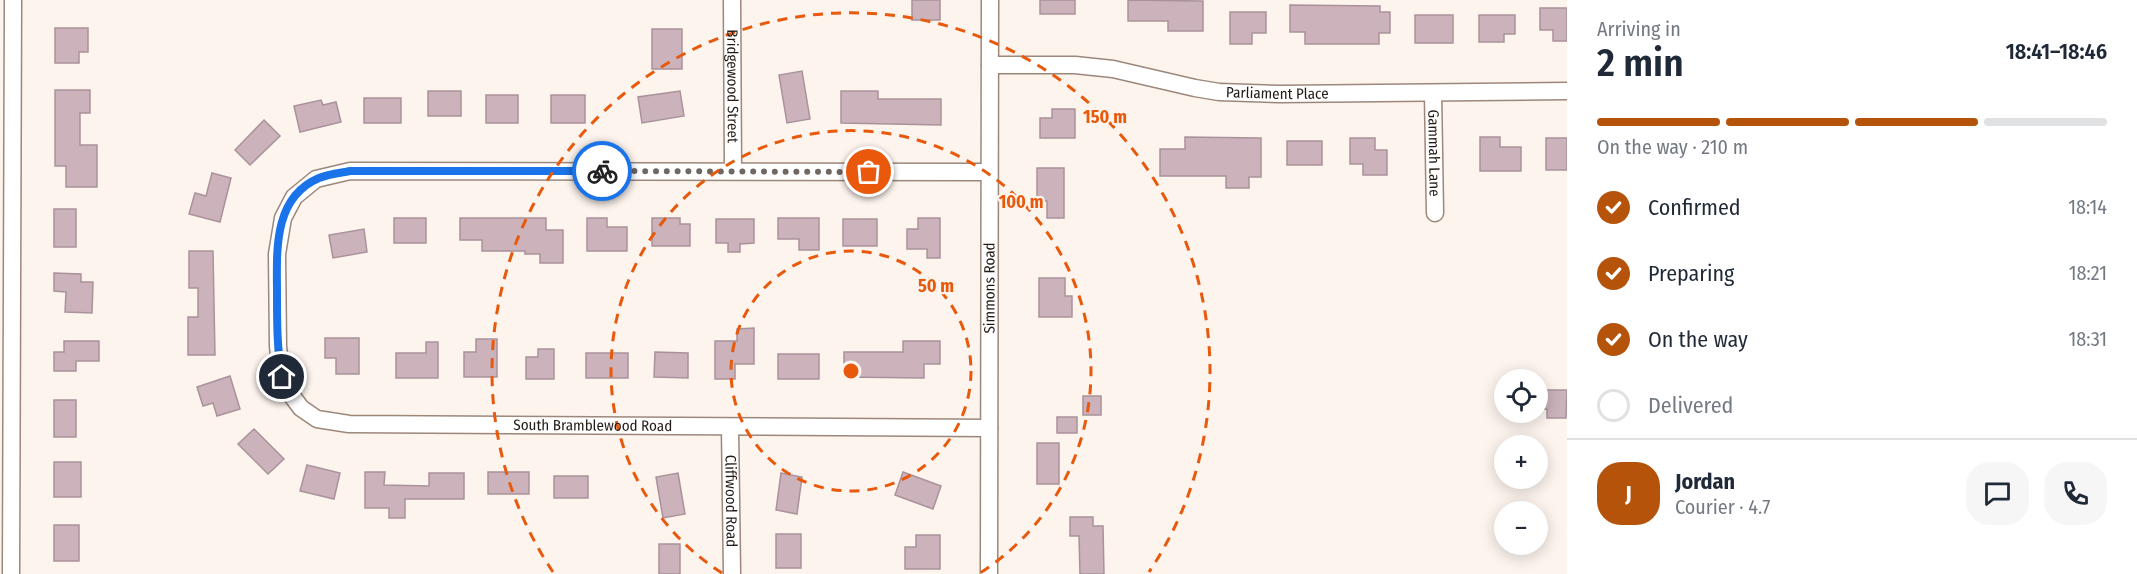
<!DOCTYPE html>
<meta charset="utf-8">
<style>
body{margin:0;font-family:"Fira Sans Condensed",sans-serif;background:#f6f6f7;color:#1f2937;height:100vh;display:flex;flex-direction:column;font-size:22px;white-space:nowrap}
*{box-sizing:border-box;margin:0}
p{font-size:20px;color:#747a83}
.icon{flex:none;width:33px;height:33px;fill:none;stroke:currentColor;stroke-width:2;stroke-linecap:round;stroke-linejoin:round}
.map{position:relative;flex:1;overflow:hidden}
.side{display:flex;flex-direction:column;background:#fff;width:570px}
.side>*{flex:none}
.tools{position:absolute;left:1494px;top:369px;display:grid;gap:12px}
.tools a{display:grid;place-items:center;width:54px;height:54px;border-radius:50%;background:#fff;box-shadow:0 3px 15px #0003;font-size:30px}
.pin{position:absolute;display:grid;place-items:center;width:51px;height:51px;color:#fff;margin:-26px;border:3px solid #fff;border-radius:50%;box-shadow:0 2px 6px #0007}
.courier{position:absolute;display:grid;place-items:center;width:60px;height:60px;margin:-30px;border:4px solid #1a73e8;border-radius:50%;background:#fff;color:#222;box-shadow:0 2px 8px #0007}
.overview em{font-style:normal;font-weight:600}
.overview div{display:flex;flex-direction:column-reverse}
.overview{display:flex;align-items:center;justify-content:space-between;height:102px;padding:0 30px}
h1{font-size:39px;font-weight:600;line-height:45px}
.bar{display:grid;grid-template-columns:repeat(4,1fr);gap:9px 6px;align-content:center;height:72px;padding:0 30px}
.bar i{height:8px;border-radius:4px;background:#e0e1e3}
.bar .selected{background:#b45309}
.bar p{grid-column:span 4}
.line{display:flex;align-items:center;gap:15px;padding:0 30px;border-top:2px solid #e0e1e3}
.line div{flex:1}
.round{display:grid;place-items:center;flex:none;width:63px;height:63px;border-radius:24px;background:#f6f6f7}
ol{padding:0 30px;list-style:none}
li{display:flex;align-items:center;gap:18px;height:66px}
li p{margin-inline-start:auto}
li .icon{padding:6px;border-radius:50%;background:#b45309;color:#fff;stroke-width:4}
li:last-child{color:#747a83}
li i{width:33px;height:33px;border:3px solid #e0e1e3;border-radius:50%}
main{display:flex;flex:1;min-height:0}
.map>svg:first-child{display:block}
</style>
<main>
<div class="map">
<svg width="1567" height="574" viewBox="0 0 1567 574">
<rect width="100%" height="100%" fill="#fdf4ee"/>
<!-- building -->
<path fill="#cbb2bb" stroke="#aa929b" stroke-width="1.5" d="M 912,0 L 940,0 L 940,20 L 912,20 Z
M 1040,0 L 1075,0 L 1075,14 L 1040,14 Z
M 1128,0 L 1203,1 L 1203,31 L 1168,31 L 1168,21 L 1128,21 Z
M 1290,5 L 1380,6 L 1380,12 L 1390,12 L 1390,33 L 1379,33 L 1379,44 L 1305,44 L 1305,32 L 1290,32 Z
M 1540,8 L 1567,8 L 1567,41 L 1553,41 L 1553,30 L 1540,30 Z
M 1230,12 L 1266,12 L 1266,33 L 1252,33 L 1252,44 L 1230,44 Z
M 1415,15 L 1453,15 L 1453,43 L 1415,43 Z
M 1479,15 L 1515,15 L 1515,34 L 1504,34 L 1504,42 L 1479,42 Z
M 55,28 L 88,28 L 88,52 L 79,52 L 79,63 L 55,63 Z
M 652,29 L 682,29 L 682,69 L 652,69 Z
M 802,71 L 810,119 L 787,123 L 779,75 Z
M 55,90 L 90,90 L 90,113 L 80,113 L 80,145 L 97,145 L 97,187 L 66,187 L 66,166 L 55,166 Z
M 428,91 L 461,91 L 461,116 L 428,116 Z
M 680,91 L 684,116 L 642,123 L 638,97 Z
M 841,91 L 878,91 L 878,99 L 941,99 L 941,125 L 841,123 Z
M 486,95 L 518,95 L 518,123 L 486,123 Z
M 551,95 L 585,95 L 585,123 L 551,123 Z
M 364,98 L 401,98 L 401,123 L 364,123 Z
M 321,100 L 323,105 L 336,102 L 341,122 L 300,132 L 294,106 Z
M 1052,109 L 1075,109 L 1075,138 L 1040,138 L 1040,118 L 1052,118 Z
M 264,120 L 280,136 L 250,165 L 235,150 Z
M 1185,137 L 1261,138 L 1261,177 L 1249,177 L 1249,188 L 1226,188 L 1226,176 L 1160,176 L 1160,149 L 1185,149 Z
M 1480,137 L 1500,137 L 1500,147 L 1521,147 L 1521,171 L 1480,171 Z
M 1350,138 L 1375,138 L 1375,150 L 1387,150 L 1387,175 L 1363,175 L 1363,164 L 1350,164 Z
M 1546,138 L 1567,138 L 1567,170 L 1546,170 Z
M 1287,141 L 1322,141 L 1322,165 L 1287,165 Z
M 1037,168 L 1064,168 L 1064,218 L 1047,218 L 1047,201 L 1037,201 Z
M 212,173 L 231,178 L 220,222 L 189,214 L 195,193 L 206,196 Z
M 54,209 L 76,209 L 76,247 L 54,247 Z
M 394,218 L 426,218 L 426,243 L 394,243 Z
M 460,218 L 546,218 L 546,230 L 563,230 L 563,263 L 540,263 L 540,254 L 525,254 L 525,251 L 482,251 L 482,240 L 460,240 Z
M 587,218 L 607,218 L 607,227 L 627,227 L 627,251 L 587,251 Z
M 652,218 L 680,218 L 680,224 L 690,224 L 690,246 L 652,246 Z
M 778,218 L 819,218 L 819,250 L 799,250 L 799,239 L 778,239 Z
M 918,218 L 940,218 L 940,258 L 927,258 L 927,249 L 907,249 L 907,229 L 918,229 Z
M 716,219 L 754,219 L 754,243 L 740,244 L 740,252 L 728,252 L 728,243 L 716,243 Z
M 843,219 L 877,219 L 877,246 L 843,246 Z
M 364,229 L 367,252 L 333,258 L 329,235 Z
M 189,251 L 213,251 L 215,355 L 188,355 L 188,317 L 198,317 L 198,288 L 189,288 Z
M 54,273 L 81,274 L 81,282 L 93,282 L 92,313 L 65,312 L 66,292 L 54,291 Z
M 1039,278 L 1065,278 L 1065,296 L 1072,296 L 1072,317 L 1039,317 Z
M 754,328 L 754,364 L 735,364 L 735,379 L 715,379 L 715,341 L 737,341 L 737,329 Z
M 325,338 L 359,338 L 359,374 L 336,374 L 336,358 L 325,358 Z
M 476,339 L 497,339 L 497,377 L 464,377 L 464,352 L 476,352 Z
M 64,341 L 99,341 L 99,361 L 76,361 L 76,371 L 54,371 L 54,352 L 64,352 Z
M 903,341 L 940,341 L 940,364 L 924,364 L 924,378 L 844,377 L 844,352 L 903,352 Z
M 426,342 L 438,342 L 438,378 L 396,378 L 396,353 L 426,353 Z
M 538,349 L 554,349 L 554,379 L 526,379 L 526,357 L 538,357 Z
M 655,352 L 688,353 L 688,378 L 654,377 Z
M 586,353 L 628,353 L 628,378 L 586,378 Z
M 778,354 L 819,354 L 819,379 L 778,379 Z
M 230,376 L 240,409 L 217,416 L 213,403 L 203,406 L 197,387 Z
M 1538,390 L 1567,390 L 1566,418 L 1547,418 L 1547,409 L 1538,409 Z
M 1083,396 L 1101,396 L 1101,415 L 1083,415 Z
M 54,400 L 76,400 L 76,437 L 54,437 Z
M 1057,417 L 1077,417 L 1077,433 L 1057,433 Z
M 254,429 L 284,459 L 268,474 L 238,444 Z
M 1037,443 L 1059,443 L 1059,484 L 1037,484 Z
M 54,462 L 81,462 L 81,497 L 54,497 Z
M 307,465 L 340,473 L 334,499 L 300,491 Z
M 365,472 L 385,472 L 384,485 L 429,486 L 429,473 L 464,473 L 464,499 L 405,499 L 405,518 L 389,518 L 389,508 L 365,508 Z
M 488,472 L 529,472 L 529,494 L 488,494 Z
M 903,472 L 941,486 L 933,509 L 895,495 Z
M 678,473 L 685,514 L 663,518 L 656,477 Z
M 781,473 L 802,477 L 797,514 L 776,510 Z
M 554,476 L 588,476 L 588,498 L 554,498 Z
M 1070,517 L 1093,517 L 1093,526 L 1103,526 L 1104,574 L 1080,574 L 1079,536 L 1070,536 Z
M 54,525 L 79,525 L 79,561 L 54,561 Z
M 776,534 L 801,534 L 801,568 L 776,568 Z
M 916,535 L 940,535 L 940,569 L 905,569 L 905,547 L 916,547 Z
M 659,544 L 680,544 L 680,574 L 659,574 Z"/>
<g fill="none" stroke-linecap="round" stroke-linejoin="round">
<defs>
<g id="street">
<path id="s1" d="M 732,0 L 733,171"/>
<path id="s2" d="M 990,65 L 1075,65 L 1113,69 L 1195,88 L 1219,92 L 1280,94 L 1567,91"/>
<path id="s3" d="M 1433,93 L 1435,213"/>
<path id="s4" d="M 989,172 L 350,171 L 316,179 L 294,197 L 283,218 L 277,254 L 278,346 L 280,365 L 286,388 L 301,408 L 317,419 L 349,424 L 989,428"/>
<path id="s5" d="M 730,427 L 732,574"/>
<path d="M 11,574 L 13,0"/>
<path id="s6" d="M 989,574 L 990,0"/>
</g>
</defs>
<!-- street casing -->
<use href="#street" stroke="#9c877b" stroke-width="19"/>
<!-- street -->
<use href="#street" stroke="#fff" stroke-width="16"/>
</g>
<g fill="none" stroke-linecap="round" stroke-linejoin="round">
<!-- done -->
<path stroke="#6f6762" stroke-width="6" stroke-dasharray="0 10.8" d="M 602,171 L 869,172"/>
<!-- route -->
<path stroke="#1a73e8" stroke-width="8" d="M 282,377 C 277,350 277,322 277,295 C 277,253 272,198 319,178 C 329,174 340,173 350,171 L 602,171"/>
</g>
<!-- distance rings -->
<g fill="none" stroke="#e8590c" stroke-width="3" stroke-dasharray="10 8">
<circle cx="851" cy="371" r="120"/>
<path d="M722 573A240 240 0 1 1 980 573"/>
<path d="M553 572A359 359 0 1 1 1149 572"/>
</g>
<g text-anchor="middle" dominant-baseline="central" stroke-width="4.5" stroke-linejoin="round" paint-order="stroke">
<!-- street labels -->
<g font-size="15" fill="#231b16" stroke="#fdf4ee">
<text stroke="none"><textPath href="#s1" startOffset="86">Bridgewood Street</textPath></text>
<text stroke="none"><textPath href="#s2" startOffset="290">Parliament Place</textPath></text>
<text stroke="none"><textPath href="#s3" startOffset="60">Gammah Lane</textPath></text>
<text stroke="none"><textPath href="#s6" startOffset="286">Simmons Road</textPath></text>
<text stroke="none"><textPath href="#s4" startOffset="1218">South Bramblewood Road</textPath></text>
<text stroke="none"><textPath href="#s5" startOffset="74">Cliffwood Road</textPath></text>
</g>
</g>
<circle cx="851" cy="371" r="9" fill="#e8590c" stroke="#fdf4ee" stroke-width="3"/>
<g font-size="18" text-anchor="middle" font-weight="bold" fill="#e8590c" stroke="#fdf4ee" stroke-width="4.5" stroke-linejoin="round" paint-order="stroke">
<text x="1105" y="123">150 m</text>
<text x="1021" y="208">100 m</text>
<text x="936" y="292">50 m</text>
</g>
</svg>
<div class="tools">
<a><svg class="icon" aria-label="locate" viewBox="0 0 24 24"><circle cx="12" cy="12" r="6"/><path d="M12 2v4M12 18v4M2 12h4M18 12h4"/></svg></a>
<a>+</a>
<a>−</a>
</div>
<div class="pin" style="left:869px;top:172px;background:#ea580c"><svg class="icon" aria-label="bag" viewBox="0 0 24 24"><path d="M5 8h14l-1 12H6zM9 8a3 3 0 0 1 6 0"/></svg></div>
<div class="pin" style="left:282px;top:377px;background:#1f2937"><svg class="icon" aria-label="home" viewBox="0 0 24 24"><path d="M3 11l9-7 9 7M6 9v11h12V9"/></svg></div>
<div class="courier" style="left:602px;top:171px"><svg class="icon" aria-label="bike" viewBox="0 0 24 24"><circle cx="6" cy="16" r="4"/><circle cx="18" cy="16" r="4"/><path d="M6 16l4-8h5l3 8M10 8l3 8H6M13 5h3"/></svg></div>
</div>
<section class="side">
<div class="overview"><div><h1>2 min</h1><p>Arriving in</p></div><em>18:41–18:46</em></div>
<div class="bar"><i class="selected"></i><i class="selected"></i><i class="selected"></i><i></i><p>On the way · 210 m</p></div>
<ol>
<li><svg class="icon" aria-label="check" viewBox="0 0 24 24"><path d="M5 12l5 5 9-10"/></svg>Confirmed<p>18:14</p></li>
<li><svg class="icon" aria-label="check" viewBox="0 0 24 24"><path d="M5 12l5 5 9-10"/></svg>Preparing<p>18:21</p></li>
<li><svg class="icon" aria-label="check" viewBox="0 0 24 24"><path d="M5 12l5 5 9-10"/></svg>On the way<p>18:31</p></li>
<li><i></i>Delivered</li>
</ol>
<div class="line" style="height:108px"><b class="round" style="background:#b45309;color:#fff">J</b><div><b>Jordan</b><p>Courier · 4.7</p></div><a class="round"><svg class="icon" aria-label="chat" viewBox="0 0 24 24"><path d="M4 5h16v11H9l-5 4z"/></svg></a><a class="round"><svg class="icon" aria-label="phone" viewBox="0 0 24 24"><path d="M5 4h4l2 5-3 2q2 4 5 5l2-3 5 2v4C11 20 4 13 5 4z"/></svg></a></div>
</section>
</main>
